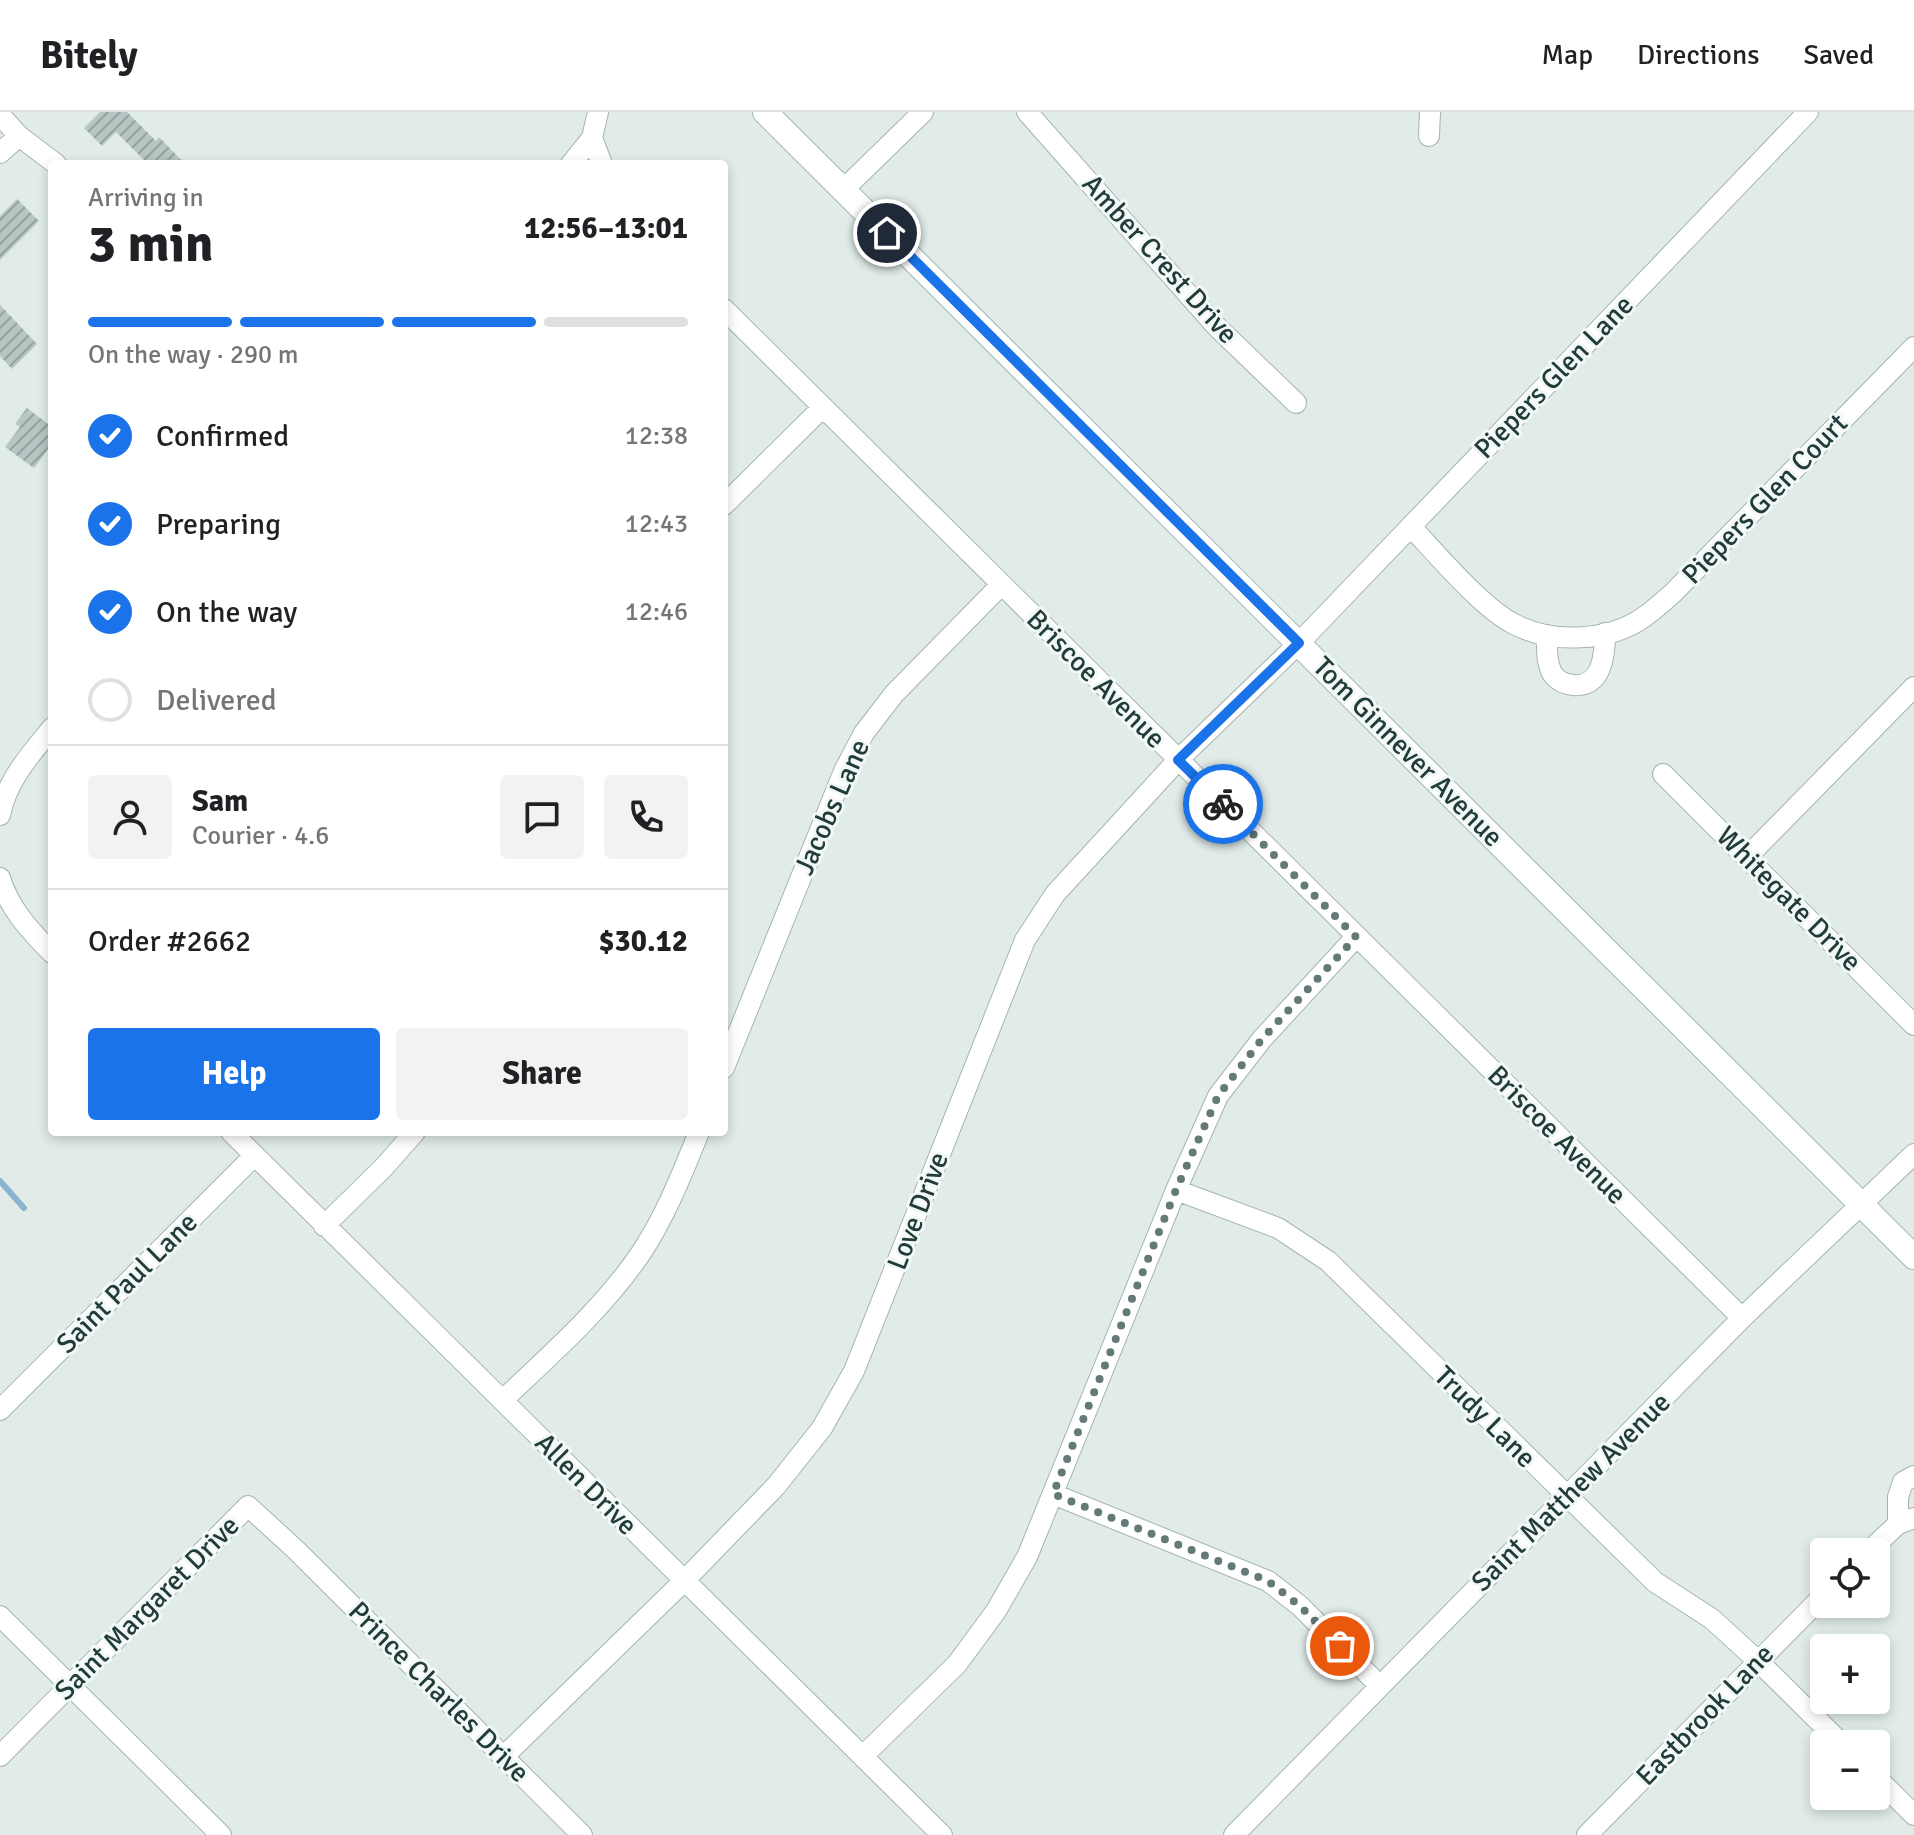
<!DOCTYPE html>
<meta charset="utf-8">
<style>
body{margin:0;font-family:Signika,sans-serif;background:#f2f2f2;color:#202124;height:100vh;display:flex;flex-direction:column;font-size:30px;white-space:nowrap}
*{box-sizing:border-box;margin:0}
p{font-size:26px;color:#757577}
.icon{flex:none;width:44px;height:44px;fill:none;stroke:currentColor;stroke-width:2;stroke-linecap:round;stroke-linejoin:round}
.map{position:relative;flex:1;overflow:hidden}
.side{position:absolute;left:48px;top:48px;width:680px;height:976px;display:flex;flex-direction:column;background:#fff;border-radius:8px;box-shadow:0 4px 12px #0003}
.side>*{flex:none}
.tools{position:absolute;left:1810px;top:1426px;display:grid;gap:16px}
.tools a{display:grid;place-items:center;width:80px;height:80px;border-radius:8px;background:#fff;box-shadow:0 4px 12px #0003;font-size:40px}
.pin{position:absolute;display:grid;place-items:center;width:68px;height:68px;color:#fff;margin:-34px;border:4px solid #fff;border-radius:50%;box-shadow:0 2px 8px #0007}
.courier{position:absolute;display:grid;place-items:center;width:80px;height:80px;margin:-40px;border:6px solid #1a73e8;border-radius:50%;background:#fff;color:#222;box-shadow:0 2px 10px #0007}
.summary em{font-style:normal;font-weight:700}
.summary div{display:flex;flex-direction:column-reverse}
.summary{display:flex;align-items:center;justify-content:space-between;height:136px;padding:0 40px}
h1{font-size:52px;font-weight:700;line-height:60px}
.bar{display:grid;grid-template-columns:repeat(4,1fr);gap:12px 8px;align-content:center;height:96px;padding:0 40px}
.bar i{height:10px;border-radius:6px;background:#e0e0e0}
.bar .active{background:#1a73e8}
.bar p{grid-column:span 4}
.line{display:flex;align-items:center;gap:20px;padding:0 40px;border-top:2px solid #e0e0e0}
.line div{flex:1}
.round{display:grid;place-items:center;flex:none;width:84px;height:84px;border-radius:8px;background:#f2f2f2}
ol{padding:0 40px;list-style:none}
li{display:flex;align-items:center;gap:24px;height:88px}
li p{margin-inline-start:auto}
li .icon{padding:8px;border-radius:50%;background:#1a73e8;color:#fff;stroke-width:4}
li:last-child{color:#757577}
li i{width:44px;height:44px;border:4px solid #e0e0e0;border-radius:50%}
.cta{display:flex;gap:16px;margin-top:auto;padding:16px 40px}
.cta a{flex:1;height:92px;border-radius:8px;background:#1a73e8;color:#fff;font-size:32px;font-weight:700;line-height:92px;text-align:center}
.cta a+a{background:#f2f2f2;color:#202124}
header{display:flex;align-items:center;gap:48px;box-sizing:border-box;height:112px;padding:0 40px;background:#fff;border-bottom:2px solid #e0e0e0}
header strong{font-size:38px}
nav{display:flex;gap:44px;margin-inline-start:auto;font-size:28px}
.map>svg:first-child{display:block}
</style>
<header>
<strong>Bitely</strong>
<nav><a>Map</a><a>Directions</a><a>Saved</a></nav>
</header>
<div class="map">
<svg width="1914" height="1723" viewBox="0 0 1914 1723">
<defs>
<pattern id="building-hatch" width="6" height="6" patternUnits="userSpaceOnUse" patternTransform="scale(2)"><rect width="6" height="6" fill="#b6c6c3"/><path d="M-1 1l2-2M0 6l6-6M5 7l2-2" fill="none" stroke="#94a2a0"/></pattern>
</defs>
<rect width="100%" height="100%" fill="#e1ece9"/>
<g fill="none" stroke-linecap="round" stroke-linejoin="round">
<!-- stream -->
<path stroke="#89b5d1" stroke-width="6" d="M 0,1069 L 24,1096"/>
</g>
<!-- building -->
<path fill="url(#building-hatch)" d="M 100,0 L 127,0 L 156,29 L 159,25 L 185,52 L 148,52 L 116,20 L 102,34 L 84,16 Z
M 17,87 L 39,109 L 0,148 L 0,104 Z
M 0,193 L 37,232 L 12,257 L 0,244 Z
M 27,296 L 52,315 L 52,332 L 34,356 L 5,335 L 20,315 L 15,312 Z"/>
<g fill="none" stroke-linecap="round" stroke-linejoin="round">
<defs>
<path id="minor" d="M 598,0 L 592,26 L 602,52
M 1027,0 L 1216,214 L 1296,291
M 0,3 L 19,24 L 56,52
M 1429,24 L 1430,0
M 0,41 L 19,24
M 571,52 L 592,26
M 843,78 L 923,0
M 724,197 L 1742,1206
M 724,393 L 823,295
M 1411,415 C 1437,442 1482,496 1514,512 C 1552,532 1609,530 1644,505 C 1654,498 1664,489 1673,481 L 1914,235
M 1547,523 C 1547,536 1546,549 1552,561 C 1557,569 1565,572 1573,573 C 1602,576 1605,543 1605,521
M 1663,662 L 1914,913
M 0,703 C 7,668 30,643 52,616
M 1748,744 L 1914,575
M 0,766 C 9,796 30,819 52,841
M 724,956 L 844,659 L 864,621 L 894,582 L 1001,473
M 231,1020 L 942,1723
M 1176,1078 L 1278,1116 L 1328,1149 L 1655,1470 L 1712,1507 L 1758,1549 L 1842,1632
M 324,1114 L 384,1055 L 415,1020
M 503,1288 C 551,1242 603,1197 641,1141 C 666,1103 682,1062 699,1020
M 0,1298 L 254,1044
M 1053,1382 L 1268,1469 L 1300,1494 L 1380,1574
M 1898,1412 L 1898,1385 L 1903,1370 L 1914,1364
M 1868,1440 L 1898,1412 L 1914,1406
M 0,1504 L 221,1723
M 0,1644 L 248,1394 L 296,1438 L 582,1723
M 863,1644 L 957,1552 L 996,1499 L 1027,1445 L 1176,1078 L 1218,984 L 1262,927 L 1356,825
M 503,1645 L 684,1469 L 776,1374 L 822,1316 L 854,1259 L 1025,828 L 1055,782 L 1178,648 L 1299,531 L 1808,0
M 1876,1665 L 1914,1703
M 1234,1723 L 1742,1206 L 1914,1042
M 1587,1723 L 1824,1483"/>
<path id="secondary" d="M 765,0 L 1914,1145"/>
</defs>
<!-- minor casing -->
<use href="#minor" stroke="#a4b4b1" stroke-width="22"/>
<!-- secondary casing -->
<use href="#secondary" stroke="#9fb7b4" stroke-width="26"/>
<!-- minor -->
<use href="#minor" stroke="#fff" stroke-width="20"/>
<!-- secondary -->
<use href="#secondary" stroke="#fff" stroke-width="24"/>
</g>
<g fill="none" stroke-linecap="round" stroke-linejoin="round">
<!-- done -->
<path stroke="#647a78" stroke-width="8" stroke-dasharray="0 14.4" d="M 1223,692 L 1356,825 L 1262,927 L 1218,984 L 1176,1078 L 1053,1382 L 1268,1469 L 1300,1494 L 1340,1534"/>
<!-- route -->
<path stroke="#1a73e8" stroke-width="10" d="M 887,121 L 1299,531 L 1178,648 L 1223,692"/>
</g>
<g text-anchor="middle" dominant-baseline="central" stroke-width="6" stroke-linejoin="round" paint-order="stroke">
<!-- street labels -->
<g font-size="28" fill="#213c3b" stroke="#f2f8f6">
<text transform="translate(1160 147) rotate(48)">Amber Crest Drive</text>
<text transform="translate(1554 265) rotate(-46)">Piepers Glen Lane</text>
<text transform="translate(1765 387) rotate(-46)">Piepers Glen Court</text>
<text transform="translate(1096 567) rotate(45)">Briscoe Avenue</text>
<text transform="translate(1408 640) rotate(45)">Tom Ginnever Avenue</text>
<text transform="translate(832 695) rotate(-66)">Jacobs Lane</text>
<text transform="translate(1789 787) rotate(45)">Whitegate Drive</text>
<text transform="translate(1557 1023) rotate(45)">Briscoe Avenue</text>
<text transform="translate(918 1099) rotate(-69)">Love Drive</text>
<text transform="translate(127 1171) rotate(-45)">Saint Paul Lane</text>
<text transform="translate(1485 1305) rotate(45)">Trudy Lane</text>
<text transform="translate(586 1372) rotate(45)">Allen Drive</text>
<text transform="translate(1571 1380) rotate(-45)">Saint Matthew Avenue</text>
<text transform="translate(147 1496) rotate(-45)">Saint Margaret Drive</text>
<text transform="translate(439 1580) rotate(45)">Prince Charles Drive</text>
<text transform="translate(1705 1603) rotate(-46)">Eastbrook Lane</text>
</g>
</g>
</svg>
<div class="tools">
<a><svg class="icon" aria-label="locate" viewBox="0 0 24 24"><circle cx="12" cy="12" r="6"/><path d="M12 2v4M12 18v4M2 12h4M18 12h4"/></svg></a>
<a>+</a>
<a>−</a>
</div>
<div class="pin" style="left:1340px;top:1534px;background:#ea580c"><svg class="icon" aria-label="bag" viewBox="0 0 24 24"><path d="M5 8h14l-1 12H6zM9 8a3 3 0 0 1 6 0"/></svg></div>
<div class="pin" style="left:887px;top:121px;background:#1f2937"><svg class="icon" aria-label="home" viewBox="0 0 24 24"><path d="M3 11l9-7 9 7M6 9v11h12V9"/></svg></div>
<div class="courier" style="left:1223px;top:692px"><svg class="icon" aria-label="bike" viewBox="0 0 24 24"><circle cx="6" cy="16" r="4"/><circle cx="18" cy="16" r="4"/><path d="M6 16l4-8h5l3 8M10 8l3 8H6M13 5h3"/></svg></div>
<section class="side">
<div class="summary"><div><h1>3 min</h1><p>Arriving in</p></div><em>12:56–13:01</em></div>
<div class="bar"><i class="active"></i><i class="active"></i><i class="active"></i><i></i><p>On the way · 290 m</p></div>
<ol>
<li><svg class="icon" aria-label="check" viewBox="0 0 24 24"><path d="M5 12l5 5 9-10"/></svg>Confirmed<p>12:38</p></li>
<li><svg class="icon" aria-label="check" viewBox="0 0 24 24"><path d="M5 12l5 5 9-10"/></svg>Preparing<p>12:43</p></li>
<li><svg class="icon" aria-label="check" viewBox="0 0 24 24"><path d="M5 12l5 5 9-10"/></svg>On the way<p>12:46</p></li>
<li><i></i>Delivered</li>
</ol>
<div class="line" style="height:144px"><a class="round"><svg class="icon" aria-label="person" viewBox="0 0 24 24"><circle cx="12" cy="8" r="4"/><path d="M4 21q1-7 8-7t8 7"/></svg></a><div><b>Sam</b><p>Courier · 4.6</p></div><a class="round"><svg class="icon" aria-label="chat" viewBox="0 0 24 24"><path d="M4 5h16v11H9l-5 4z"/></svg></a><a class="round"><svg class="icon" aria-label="phone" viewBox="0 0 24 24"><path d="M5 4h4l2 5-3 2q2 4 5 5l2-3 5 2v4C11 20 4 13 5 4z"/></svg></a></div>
<div class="line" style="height:104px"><div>Order #2662</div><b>$30.12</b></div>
<div class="cta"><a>Help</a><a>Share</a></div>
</section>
</div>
